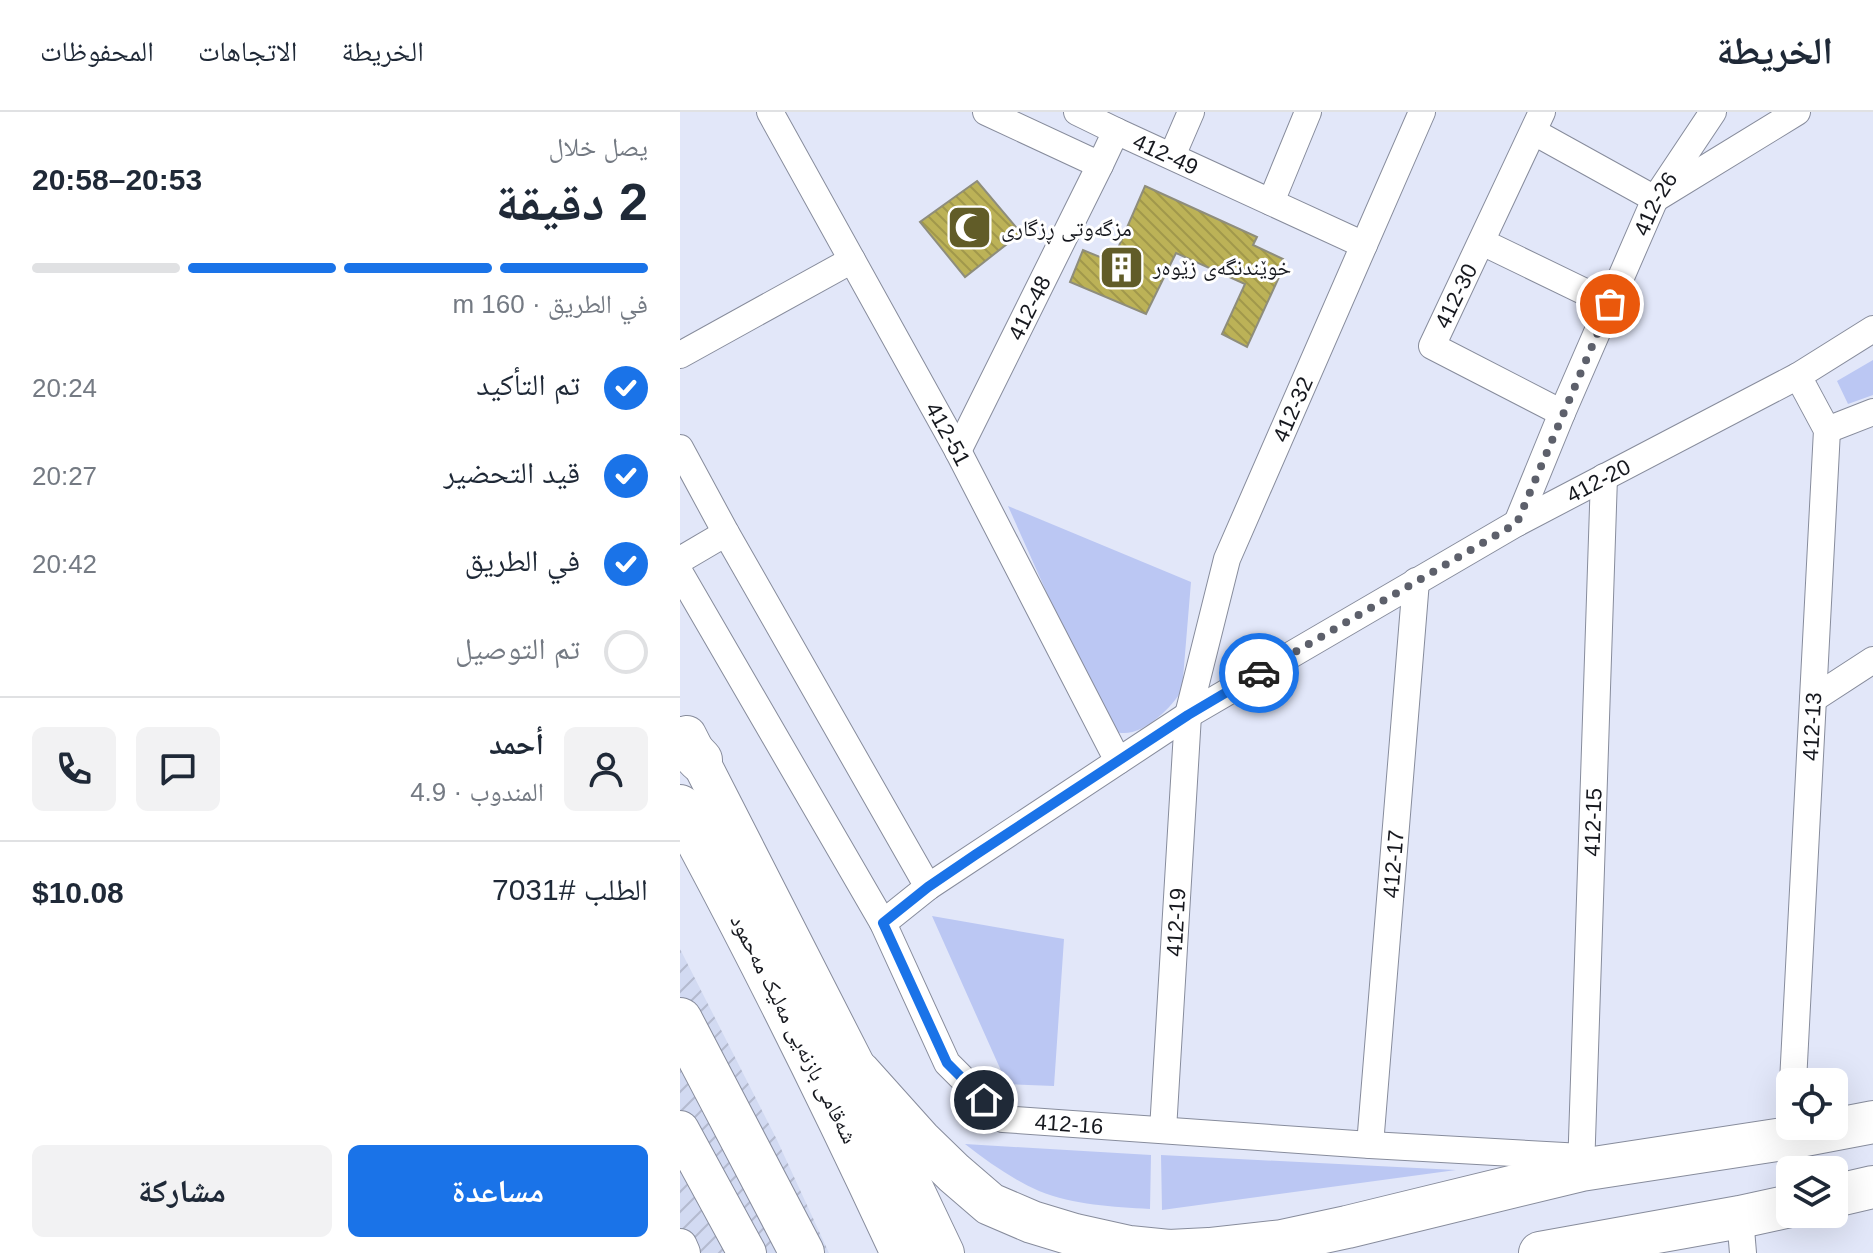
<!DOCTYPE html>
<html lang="ar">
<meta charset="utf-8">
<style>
body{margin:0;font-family:Arial,"Noto Naskh Arabic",sans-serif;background:#f2f2f3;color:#1f2937;direction:rtl;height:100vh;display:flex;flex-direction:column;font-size:30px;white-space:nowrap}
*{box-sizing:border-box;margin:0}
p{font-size:26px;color:#747a83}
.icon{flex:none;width:44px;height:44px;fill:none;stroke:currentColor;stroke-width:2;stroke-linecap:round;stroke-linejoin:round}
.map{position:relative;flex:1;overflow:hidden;direction:ltr}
.drawer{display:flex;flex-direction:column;background:#fff;width:680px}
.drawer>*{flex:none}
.fabs{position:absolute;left:1096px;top:956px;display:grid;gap:16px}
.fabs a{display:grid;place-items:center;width:72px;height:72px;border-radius:12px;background:#fff;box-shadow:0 8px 32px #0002;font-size:40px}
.pin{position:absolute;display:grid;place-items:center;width:68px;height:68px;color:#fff;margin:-34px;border:4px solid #fff;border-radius:50%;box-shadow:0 2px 8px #0007}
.courier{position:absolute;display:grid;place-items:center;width:80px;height:80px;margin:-40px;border:6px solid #1a73e8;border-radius:50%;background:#fff;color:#222;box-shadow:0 2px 10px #0007}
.head em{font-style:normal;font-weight:800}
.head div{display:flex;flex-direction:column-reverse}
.head{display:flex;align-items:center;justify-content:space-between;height:136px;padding:0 32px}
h1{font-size:52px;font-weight:800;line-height:60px}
.bar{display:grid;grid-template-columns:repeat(4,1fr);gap:12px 8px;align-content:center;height:96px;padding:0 32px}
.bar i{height:10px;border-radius:6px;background:#e0e1e3}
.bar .current{background:#1a73e8}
.bar p{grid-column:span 4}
.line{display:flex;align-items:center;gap:20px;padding:0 32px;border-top:2px solid #e0e1e3}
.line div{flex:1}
.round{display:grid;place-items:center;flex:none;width:84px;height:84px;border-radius:12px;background:#f2f2f3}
ol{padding:0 32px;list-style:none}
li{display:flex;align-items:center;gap:24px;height:88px}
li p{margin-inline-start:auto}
li .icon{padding:8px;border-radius:50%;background:#1a73e8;color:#fff;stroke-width:4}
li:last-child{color:#747a83}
li i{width:44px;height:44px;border:4px solid #e0e1e3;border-radius:50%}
.cta{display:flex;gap:16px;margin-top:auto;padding:16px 32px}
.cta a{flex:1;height:92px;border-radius:12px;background:#1a73e8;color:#fff;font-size:32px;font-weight:800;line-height:92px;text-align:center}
.cta a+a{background:#f2f2f3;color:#1f2937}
header{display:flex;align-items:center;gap:48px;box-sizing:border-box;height:112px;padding:0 40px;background:#fff;border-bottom:2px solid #e0e1e3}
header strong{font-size:38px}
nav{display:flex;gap:44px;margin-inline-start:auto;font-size:28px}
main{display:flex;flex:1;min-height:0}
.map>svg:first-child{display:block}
</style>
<header>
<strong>الخريطة</strong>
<nav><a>الخريطة</a><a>الاتجاهات</a><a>المحفوظات</a></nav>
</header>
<main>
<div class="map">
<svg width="1193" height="1141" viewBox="0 0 1193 1141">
<defs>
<pattern id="industrial-furrows" width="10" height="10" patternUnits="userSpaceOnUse" patternTransform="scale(2)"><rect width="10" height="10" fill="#d2daf2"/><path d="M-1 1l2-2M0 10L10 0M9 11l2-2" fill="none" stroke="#b4bacf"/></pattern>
<pattern id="building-back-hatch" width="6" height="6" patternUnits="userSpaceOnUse" patternTransform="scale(2)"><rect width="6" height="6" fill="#bcb257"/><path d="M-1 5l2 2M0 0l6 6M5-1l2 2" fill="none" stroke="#a1984b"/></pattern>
</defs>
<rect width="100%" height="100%" fill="#e2e7f9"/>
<!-- industrial -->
<path fill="url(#industrial-furrows)" d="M 0,837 L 97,1028 L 149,1141 L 0,1141 Z"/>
<!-- green -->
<path fill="#bbc7f3" d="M 1193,248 L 1193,283 L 1168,292 L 1157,269 Z
M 328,394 L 511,470 L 502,578 C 490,599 449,638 426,613 Z
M 252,804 L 384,827 L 374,974 L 327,972 Z
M 285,1032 L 471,1043 L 470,1097 C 433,1095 394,1093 359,1079 C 332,1067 308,1050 285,1032 Z
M 481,1043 L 776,1058 L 482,1098 Z"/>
<!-- building -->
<path fill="url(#building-back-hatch)" stroke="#8e8d7c" stroke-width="2" d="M 297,69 L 341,121 L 285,165 L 240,110 Z
M 465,74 L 577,125 L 573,133 L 603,147 L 596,161 L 600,163 L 567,235 L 542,222 L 565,172 L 496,141 L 466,202 L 390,170 L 403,138 L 432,150 Z"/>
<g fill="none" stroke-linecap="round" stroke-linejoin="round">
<defs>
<g id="minor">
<path id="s1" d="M 90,0 L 278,339 L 438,649"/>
<path id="s2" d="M 306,0 L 420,53 L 436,19 L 684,133"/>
<path d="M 397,0 L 436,19"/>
<path d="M 862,0 L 752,234 L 882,301"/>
<path d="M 854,20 L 975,87 L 1117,0"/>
<path d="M 492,44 L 511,0"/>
<path d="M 591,90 L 628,0"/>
<path d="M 802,130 L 930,192"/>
<path d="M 0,243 L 172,148"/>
<path d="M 1147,318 L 1193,300"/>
<path d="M 0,336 L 46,421 L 248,775"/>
<path id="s3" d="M 278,339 L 420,53"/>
<path id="s4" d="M 837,411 L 882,301 L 975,87 L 1033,0"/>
<path d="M 0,448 L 46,421"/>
<path id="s5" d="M 0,461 L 203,811 L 267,951 L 323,1007 L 690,1033 L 902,1045"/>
<path d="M 1133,587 L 1193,548"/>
<path id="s6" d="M 203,811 L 248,775 L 508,603 L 837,411 L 1118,264 L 1193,217"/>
<path id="s7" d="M 1113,970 L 1147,318 L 1118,264"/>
<path id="s8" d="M 483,1018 L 508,603 L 547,447 L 742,0"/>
<path id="s9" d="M 690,1033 L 736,469"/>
<path id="s10" d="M 901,1058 L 924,365"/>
<path d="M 1060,1105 L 1063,1141"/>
</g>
<path id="tertiary" d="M 0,1134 L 3,1141"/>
<path id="secondary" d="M 7,623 L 179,960 L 265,1141
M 0,1018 L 67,1141"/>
<path id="primary" d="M 179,960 L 240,1028 L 274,1061 L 310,1092 L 352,1110 L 395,1123 L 449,1135 L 489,1139 L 529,1137 L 602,1129 L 667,1115 L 901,1058 L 1110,1026 L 1193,1010
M 1154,1084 L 1193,1075
M 860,1141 L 1060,1105 L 1110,1094"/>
<path id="trunk" d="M 0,627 L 20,648
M 0,695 C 79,841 153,990 223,1141
M 0,908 L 122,1141"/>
</defs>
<!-- minor casing -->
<use href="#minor" stroke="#878c9c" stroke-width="28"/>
<!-- tertiary casing -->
<use href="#tertiary" stroke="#878c9c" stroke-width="36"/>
<!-- secondary casing -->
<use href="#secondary" stroke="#878c9c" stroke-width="40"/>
<!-- primary casing -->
<use href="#primary" stroke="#878c9c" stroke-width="44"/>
<!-- trunk casing -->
<use href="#trunk" stroke="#878c9c" stroke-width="46"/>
<!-- minor -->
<use href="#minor" stroke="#fff" stroke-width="26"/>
<!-- tertiary -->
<use href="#tertiary" stroke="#fff" stroke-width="34"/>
<!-- secondary -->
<use href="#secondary" stroke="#fff" stroke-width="38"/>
<!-- primary -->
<use href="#primary" stroke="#fff" stroke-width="42"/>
<!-- trunk -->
<use href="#trunk" stroke="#fff" stroke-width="44"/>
</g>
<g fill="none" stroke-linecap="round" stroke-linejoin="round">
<!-- done -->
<path stroke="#5d606b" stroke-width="8" stroke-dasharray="0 14.4" d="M 579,561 L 837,411 L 930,192"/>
<!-- route -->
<path stroke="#1a73e8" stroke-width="10" d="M 304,988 L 267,951 L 203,811 L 248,775 L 295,743 L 508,603 L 579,561"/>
</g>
<!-- icons -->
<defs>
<symbol id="mosque-square" viewBox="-11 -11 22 22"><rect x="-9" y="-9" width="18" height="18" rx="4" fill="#615c28" stroke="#fff"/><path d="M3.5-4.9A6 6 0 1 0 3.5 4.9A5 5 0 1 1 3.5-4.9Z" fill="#fff"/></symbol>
<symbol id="building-square" viewBox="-11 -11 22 22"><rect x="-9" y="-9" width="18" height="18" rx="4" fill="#615c28" stroke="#fff"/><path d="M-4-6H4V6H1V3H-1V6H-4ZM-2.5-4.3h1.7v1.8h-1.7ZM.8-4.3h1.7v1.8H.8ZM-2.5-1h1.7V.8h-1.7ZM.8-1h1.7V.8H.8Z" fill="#fff"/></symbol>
</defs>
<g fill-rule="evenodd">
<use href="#mosque-square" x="264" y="90" width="51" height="51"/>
<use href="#building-square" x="416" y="130" width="51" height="51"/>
</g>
<g text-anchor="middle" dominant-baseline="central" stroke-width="6" stroke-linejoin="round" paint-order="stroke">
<!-- street labels -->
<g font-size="22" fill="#16181e" stroke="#fff">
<text stroke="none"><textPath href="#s2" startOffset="218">412-49</textPath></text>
<text stroke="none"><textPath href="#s4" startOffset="348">412-26</textPath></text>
<text transform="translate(776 184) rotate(-64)">412-30</text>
<text stroke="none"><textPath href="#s3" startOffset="160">412-48</textPath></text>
<text stroke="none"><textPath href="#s8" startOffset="740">412-32</textPath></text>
<text stroke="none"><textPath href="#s1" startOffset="368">412-51</textPath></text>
<text stroke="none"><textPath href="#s6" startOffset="842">412-20</textPath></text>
<text stroke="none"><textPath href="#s7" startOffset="356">412-13</textPath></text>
<text stroke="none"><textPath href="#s10" startOffset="348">412-15</textPath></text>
<text stroke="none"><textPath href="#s9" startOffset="282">412-17</textPath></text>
<text stroke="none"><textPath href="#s8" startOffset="208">412-19</textPath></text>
<text transform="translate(114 917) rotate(63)">شەقامی بازنەیی مەلیک مەحمود</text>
<text stroke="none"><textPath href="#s5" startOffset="704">412-16</textPath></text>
</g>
<!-- poi labels -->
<g font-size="22" fill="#16181e" stroke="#fff" text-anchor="start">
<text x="321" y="116">مزگەوتی ڕزگاری</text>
<text x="473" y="155">خوێندنگەی زێوەر</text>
</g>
</g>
</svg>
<div class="fabs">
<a><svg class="icon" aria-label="locate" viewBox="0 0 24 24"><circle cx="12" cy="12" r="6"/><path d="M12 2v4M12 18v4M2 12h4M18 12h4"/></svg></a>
<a><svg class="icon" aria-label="layers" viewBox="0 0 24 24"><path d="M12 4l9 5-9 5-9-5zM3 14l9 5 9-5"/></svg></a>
</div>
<div class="pin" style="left:930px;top:192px;background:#ea580c"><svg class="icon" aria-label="bag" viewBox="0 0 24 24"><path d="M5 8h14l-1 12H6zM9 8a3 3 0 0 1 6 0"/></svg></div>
<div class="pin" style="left:304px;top:988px;background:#1f2937"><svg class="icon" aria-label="home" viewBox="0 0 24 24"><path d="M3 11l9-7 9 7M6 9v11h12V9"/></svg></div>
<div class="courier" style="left:579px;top:561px"><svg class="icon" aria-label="car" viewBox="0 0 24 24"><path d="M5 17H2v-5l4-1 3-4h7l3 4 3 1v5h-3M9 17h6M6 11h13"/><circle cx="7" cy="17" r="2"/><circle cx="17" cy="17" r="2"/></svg></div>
</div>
<section class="drawer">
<div class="head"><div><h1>2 دقيقة</h1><p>يصل خلال</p></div><em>20:53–20:58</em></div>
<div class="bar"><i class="current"></i><i class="current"></i><i class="current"></i><i></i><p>في الطريق · 160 m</p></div>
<ol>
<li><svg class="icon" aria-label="check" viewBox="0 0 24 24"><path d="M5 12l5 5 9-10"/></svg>تم التأكيد<p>20:24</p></li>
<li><svg class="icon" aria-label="check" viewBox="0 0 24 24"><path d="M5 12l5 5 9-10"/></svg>قيد التحضير<p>20:27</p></li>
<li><svg class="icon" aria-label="check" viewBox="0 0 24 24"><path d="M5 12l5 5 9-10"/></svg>في الطريق<p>20:42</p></li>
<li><i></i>تم التوصيل</li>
</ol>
<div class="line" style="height:144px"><a class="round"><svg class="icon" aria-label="person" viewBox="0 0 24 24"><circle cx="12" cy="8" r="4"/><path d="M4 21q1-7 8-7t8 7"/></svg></a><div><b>أحمد</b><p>المندوب · 4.9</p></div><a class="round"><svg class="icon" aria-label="chat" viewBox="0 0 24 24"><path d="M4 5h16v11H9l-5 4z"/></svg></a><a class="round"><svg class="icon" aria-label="phone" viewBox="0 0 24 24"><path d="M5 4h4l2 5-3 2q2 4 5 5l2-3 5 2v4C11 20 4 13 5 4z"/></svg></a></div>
<div class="line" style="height:104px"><div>الطلب #7031</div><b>$10.08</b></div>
<div class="cta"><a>مساعدة</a><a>مشاركة</a></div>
</section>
</main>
